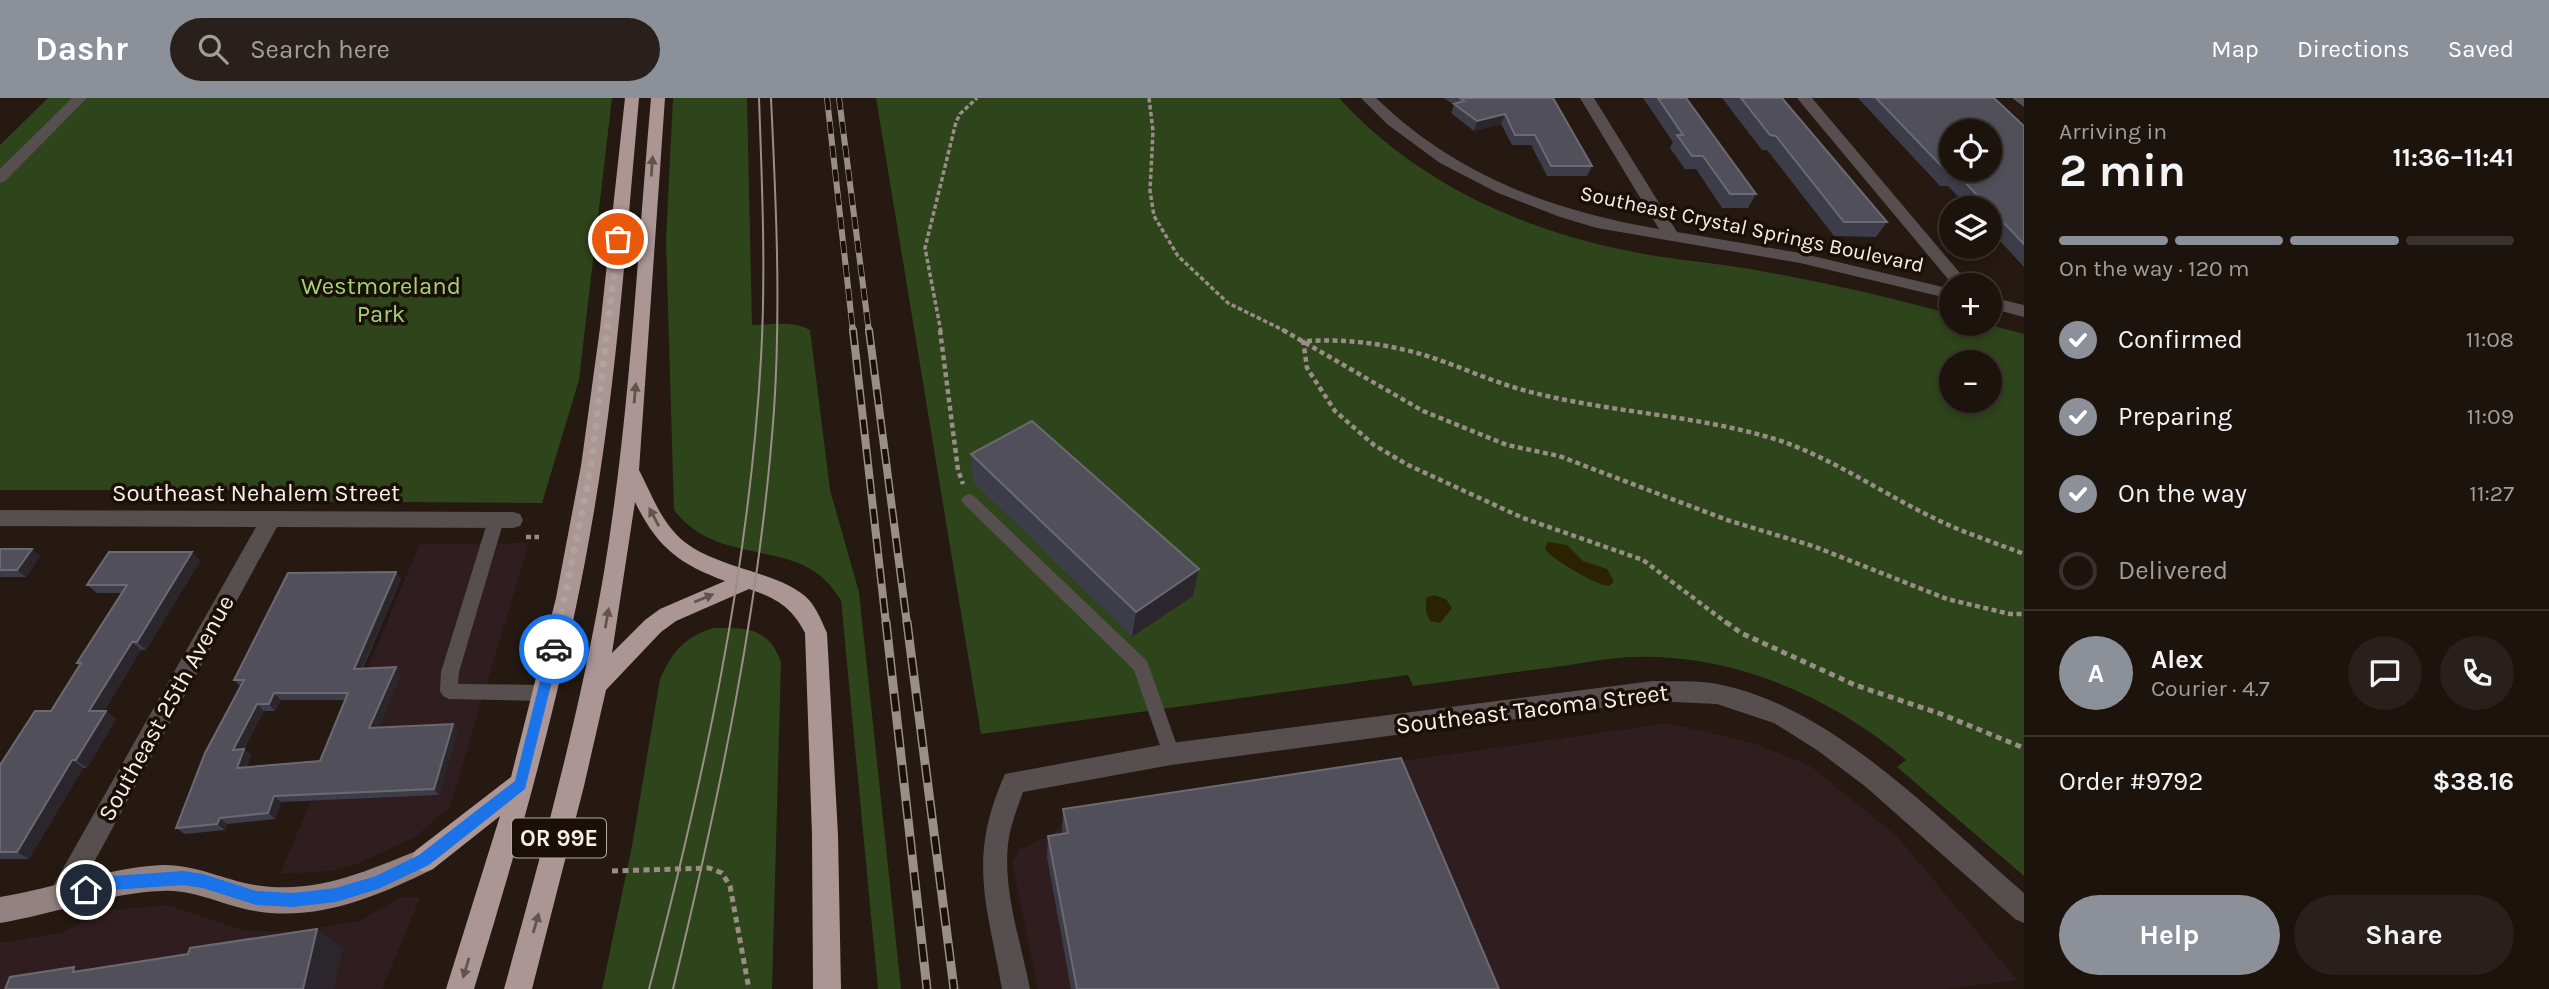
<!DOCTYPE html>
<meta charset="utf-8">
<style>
body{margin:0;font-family:Karla,sans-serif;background:#29201b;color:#f1f3f6;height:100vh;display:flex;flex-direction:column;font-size:26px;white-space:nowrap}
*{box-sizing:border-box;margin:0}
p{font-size:23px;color:#a09e9d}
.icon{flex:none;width:38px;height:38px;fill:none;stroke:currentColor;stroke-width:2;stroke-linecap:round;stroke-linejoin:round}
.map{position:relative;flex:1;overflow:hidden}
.drawer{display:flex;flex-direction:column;background:#1c130d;width:525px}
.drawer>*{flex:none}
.controls{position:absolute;left:1939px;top:21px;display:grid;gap:14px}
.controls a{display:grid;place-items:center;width:63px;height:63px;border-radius:50%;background:#1c130d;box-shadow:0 4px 10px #0003,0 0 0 2px #3a322e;font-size:35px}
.pin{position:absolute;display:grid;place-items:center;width:60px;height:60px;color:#fff;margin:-30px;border:4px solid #fff;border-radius:50%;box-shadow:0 2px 7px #0007}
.courier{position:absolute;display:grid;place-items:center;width:70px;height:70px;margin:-35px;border:5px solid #1a73e8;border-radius:50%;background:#fff;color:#222;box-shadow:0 2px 9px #0007}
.head em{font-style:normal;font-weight:700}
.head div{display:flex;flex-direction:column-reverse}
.head{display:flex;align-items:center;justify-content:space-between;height:119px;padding:0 35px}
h1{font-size:46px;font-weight:700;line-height:52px}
.bar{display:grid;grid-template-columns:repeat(4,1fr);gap:10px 7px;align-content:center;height:84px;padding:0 35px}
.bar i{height:9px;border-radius:5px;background:#3a322e}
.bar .current{background:#8c9099}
.bar p{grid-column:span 4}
.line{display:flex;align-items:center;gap:18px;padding:0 35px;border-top:2px solid #3a322e}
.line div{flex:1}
.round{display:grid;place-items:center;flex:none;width:74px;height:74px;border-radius:37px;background:#29201b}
ol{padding:0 35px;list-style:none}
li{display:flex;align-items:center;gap:21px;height:77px}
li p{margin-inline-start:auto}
li .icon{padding:7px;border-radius:50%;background:#8c9099;color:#fff;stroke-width:4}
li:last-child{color:#a09e9d}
li i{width:38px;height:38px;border:4px solid #3a322e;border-radius:50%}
.primary-button{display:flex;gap:14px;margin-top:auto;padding:14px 35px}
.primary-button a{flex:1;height:80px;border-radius:42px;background:#8c9099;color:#fff;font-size:28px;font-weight:700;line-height:80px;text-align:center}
.primary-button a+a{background:#29201b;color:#f1f3f6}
header{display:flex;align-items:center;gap:42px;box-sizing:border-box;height:98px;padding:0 35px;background:#8c9099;color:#fff}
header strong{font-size:33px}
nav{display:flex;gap:38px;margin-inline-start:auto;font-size:24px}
.search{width:490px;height:63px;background:#29201b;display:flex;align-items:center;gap:18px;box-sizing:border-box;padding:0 24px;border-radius:38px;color:#a09e9d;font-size:26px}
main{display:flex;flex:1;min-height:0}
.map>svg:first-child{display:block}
</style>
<header>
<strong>Dashr</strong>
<div class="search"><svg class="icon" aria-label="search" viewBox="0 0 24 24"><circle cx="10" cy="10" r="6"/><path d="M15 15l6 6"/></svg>Search here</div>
<nav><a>Map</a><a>Directions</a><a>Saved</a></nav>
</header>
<main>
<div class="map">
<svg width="2024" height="891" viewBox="0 0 2024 891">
<rect width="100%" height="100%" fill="#251911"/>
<!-- commercial -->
<path fill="#301d1f" d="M 529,445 L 450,709 L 415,739 L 357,766 L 331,773 L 280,776 L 420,446 Z
M 1669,625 L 1756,646 L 1809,667 L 1897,738 L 2017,882 L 1946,891 L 1038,891 L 1012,765 L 1019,752 L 1054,735 L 1073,710 Z
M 401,799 L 420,800 L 382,891 L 0,891 L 0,845 L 64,834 L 100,813 L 168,807 L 243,832 L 272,834 L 306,832 L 359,823 Z"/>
<!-- green -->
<path fill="#2e441b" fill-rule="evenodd" d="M 48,0 L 612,0 L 579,282 L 542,405 L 249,403 L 255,392 L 0,392 L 0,47 Z
M 673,0 L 747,0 L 752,227 C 773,227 791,222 810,232 L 830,392 L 859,494 L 901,891 L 878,891 L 841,502 C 836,496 833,490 828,485 C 789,442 715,467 674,412 L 666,142 Z
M 876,0 L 1339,0 C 1415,83 1515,129 1624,152 C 1665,161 1708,164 1750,171 C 1818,183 1885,198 1951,216 L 1951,226 L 1986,226 L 2024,236 L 2024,778 L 1897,669 L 1906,662 C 1837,603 1747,562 1656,559 C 1622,557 1588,564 1555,569 C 1508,575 1460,582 1413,588 L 1408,577 L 981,636 ZM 1951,264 L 1990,264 L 1990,303 L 1951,303 Z
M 714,530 C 747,530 768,529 781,564 L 772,891 L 602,891 L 632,748 L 660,581 C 672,554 685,538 714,530 Z"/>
<!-- sand -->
<path fill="#2b2202" d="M 1548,444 L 1567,447 L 1583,463 L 1607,471 L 1614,484 L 1609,488 C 1595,487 1561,465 1549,456 L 1545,450 Z
M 1434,497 L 1446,501 L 1452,510 L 1440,525 L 1430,523 L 1426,514 L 1426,500 Z"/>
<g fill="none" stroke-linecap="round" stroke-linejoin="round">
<!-- path-far2 -->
<path stroke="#998e87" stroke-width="3.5" stroke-dasharray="4.5 2.5" stroke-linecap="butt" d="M 1149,0 L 1153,33 L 1150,93 L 1154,118 L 1178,158 L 1228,205 L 1287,234
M 941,234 L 925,150 L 956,24 L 960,16 L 977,0"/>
<!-- path-far1 -->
<path stroke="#998e87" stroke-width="4.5" stroke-dasharray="5 3.5" stroke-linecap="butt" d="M 940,232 L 958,372 L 963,386
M 1283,232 L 1423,313 L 1507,347 L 1559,358 L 1727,422 L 1813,448 L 1947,501 L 2010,516 L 2024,516
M 1303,242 L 1307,270 L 1335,313 L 1374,347 L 1408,367 L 1523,420 L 1643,462 L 1728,526
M 1307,243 C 1345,241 1381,245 1417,255 C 1453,265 1487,282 1523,292 C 1607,315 1695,316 1778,342 C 1835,361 1886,398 1940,423 C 1967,436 1996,445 2024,456
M 526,439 L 539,439"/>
<!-- path -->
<path stroke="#998e87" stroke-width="5" stroke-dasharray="6 4.5" stroke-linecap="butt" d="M 1726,524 L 1741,535 L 1855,587 L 1941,616 L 2024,650
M 612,773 L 709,770 L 722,775 L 730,788 L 749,891"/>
<!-- lane -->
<path fill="#574f4f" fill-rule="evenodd" d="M 969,396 L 974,398 L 1147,563 L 1180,656 L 1177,662 L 1171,664 L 1165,662 L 1134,572 L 964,406 L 961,402 L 964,398 Z
M 496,416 L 504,422 L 459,574 L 458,586 L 544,587 L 550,590 L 553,595 L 550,600 L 544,603 L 449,601 L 443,598 L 440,593 L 441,574 L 488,422 Z"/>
<!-- street -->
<path fill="#574f4f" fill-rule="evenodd" d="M 72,0 L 87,0 L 5,83 L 0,85 L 0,71 Z
M 1361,0 L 1376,0 C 1457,78 1550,112 1659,131 L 1580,0 L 1594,0 L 1677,134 L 1800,155 L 1951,191 L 1951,201 L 1800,165 L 1597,130 L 1560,119 L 1498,95 L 1440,65 L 1387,26 Z
M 1797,0 L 1812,0 L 1970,187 L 1953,187 Z
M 2012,0 L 2024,0 L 2024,9 Z
M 1990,199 L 2024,207 L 2024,219 L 1990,210 Z
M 0,412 L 513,414 L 520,416 L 523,422 L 520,428 L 513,430 L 277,429 L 70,808 L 61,812 L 52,808 L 48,799 L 52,790 L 256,429 L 0,428 Z
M 1653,583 C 1674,584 1697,582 1717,586 C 1833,608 1937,720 2024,795 L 2024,825 L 2015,821 L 1866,689 L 1817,652 L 1774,625 L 1717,606 L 1653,603 L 1171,667 L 1023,694 C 1017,711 1010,728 1008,746 C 1003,794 1021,844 1030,891 L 1002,891 C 987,805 967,761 1005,676 L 1171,645 Z"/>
<!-- primary -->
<path fill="#938281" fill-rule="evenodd" d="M 424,750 L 433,753 L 437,762 L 433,771 C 378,798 318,824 255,813 C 223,808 195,791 162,793 C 107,795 54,816 0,825 L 0,799 C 54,790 107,770 162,767 C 195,766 224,782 255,787 C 318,797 368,772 424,750 Z"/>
<!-- highway -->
<path fill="#ab9695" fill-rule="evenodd" d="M 625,0 L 639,0 C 626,145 616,292 590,436 C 563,590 520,741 474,891 L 446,891 L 500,718 L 433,771 L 424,774 L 415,771 L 411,762 L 415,753 L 511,679 L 556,500 L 581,368 L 600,230 Z
M 651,0 L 665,0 L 639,372 C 652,397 662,427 686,445 C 720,471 784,475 809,502 C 817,511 822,524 827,535 L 838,737 L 841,891 L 813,891 L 812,737 L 805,535 C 792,509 776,500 749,491 L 676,523 L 661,534 L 606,592 L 584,688 L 532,891 L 504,891 C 542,753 580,616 604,474 C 630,318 637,158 651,0 ZM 635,404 C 657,449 679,466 725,483 L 660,511 L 645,522 L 612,555 Z"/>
<!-- tram -->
<path stroke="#998f88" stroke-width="2" d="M 649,891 C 703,684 749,474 761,260 C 766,173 762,86 759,0
M 673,891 C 719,700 760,508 774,312 C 781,208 776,104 771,0"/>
<defs>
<path id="rail-far2" d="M 827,0 L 853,234
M 839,0 L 869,234"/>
<path id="rail-far1" d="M 853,232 L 886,526
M 869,232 L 907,526"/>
<path id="rail" d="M 886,524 L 927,891
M 907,524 L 954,891"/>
</defs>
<!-- rail-far2 casing -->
<use href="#rail-far2" stroke="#998f88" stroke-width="6"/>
<!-- rail-far1 casing -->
<use href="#rail-far1" stroke="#998f88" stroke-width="8"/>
<!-- rail casing -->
<use href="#rail" stroke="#998f88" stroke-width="9"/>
<!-- rail-far2 -->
<use href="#rail-far2" stroke="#1b1008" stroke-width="4.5" stroke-dasharray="12" stroke-linecap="butt"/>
<!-- rail-far1 -->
<use href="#rail-far1" stroke="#1b1008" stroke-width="5" stroke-dasharray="15" stroke-linecap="butt"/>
<!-- rail -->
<use href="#rail" stroke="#1b1008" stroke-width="6" stroke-dasharray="18" stroke-linecap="butt"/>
</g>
<!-- wall -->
<path fill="#3d3c49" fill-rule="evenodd" d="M 1444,0 L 1553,0 L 1592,68 L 1587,78 L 1547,78 L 1531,47 L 1512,47 L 1501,26 L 1474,33 L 1451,15 L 1454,7 Z
M 1643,0 L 1686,0 L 1756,96 L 1748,110 L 1722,110 L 1696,71 L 1685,71 L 1670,50 L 1673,44 Z
M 1722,0 L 1782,0 L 1887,124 L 1876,139 L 1834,138 L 1767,52 L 1762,52 Z
M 1858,0 L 1994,0 L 2024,28 L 2024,169 L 1990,132 L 1990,110 L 1969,110 L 1948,88 L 1940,88 Z
M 971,356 L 1199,471 L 1193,498 L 1132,539 L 973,384 Z
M 0,451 L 32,451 L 40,458 L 26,479 L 0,479 Z
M 192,454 L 200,463 L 146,552 L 141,552 L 104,613 L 106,613 L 116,621 L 87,670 L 83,670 L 29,761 L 0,761 L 0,667 L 51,613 L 80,567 L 77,565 L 121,495 L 97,495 L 87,487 Z
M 396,474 L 401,481 L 363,570 L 396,569 L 401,576 L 378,630 L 453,626 L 458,632 L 439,697 L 281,704 L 275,721 L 227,726 L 225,732 L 185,736 L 176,730 L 241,589 L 234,582 ZM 281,602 L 345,602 L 320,663 L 247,669 L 251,657 L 244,651 L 264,613 L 275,613 Z
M 1063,711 L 1499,891 L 1071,891 L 1047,759 L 1048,738 L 1062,736 Z"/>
<!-- shaded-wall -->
<path fill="#2b262b" d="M 1505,16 L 1501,26 L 1474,33 L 1477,23 Z
M 32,451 L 40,458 L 26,479 L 17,472 Z
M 192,454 L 200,463 L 146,552 L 137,544 Z
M 1199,471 L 1193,498 L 1132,539 L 1136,514 Z
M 396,474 L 401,481 L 359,577 L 354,571 Z
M 132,544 L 141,552 L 99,621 L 89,613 Z
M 396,569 L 401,576 L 375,637 L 369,630 Z
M 274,595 L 281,602 L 275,613 L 269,606 Z
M 257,606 L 264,613 L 244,651 L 251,657 L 245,677 L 237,670 L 233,652 Z
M 106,613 L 116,621 L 87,670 L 76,662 Z
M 453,626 L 458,632 L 439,697 L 434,691 Z
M 72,662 L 83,670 L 29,761 L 17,754 Z
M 274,698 L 281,704 L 275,721 L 268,715 Z
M 220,720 L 227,726 L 225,732 L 217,726 Z
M 317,831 L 343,850 L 334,891 L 303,891 Z"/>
<!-- building -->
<path fill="#51505a" stroke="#6b6971" stroke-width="2" fill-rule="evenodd" d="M 1460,0 L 1553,0 L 1592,68 L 1551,68 L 1535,37 L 1515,37 L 1505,16 L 1477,23 L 1454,6 L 1464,3 Z
M 1658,0 L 1686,0 L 1756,96 L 1730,96 L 1703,58 L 1692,58 L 1677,37 L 1683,37 Z
M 1741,0 L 1782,0 L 1887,124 L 1844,124 L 1776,38 L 1770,37 Z
M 1876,0 L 1994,0 L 2024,28 L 2024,146 L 1957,76 L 1949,76 ZM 1951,33 L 1990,33 L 1990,72 L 1951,72 Z
M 1032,323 L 1199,471 L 1136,514 L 971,356 Z
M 0,451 L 32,451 L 17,472 L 0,472 Z
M 109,454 L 192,454 L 137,544 L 132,544 L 89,613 L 106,613 L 76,662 L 72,662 L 17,754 L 0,754 L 0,667 L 35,613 L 51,613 L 81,565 L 77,565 L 127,487 L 87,487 Z
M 396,474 L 354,571 L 396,569 L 369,630 L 453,626 L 434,691 L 274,698 L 268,715 L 220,720 L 217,726 L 176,730 L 205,655 L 244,582 L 234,582 L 288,475 ZM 274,595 L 348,595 L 320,663 L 237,670 L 244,651 L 233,652 L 257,606 L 269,606 Z
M 1401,660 L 1499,891 L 1077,891 L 1048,738 L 1068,735 L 1063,711 Z
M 317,831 L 303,891 L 5,891 L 10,879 L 74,869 L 73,874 L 188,856 L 190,850 Z"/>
<!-- one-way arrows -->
<defs><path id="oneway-solid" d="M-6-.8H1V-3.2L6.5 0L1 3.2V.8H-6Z" transform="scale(1.75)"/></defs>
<g fill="#63534e">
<use href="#oneway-solid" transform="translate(652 68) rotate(-86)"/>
<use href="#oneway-solid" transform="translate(635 295) rotate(-85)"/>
<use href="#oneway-solid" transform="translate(654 419) rotate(-118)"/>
<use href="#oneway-solid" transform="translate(704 500) rotate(-22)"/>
<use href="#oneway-solid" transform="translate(607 520) rotate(-80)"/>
<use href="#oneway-solid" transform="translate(536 825) rotate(-74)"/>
<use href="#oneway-solid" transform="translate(466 870) rotate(107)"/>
</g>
<!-- route -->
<path fill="#1a73e8" d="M 554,546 L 560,551 L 525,691 L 429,767 L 378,791 L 336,804 L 293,809 L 256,807 L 203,790 L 183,787 L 112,792 L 86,799 L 81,797 L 81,787 L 112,778 L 183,773 L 203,776 L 256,793 L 293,795 L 336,790 L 376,778 L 419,757 L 515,683 L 548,551 Z"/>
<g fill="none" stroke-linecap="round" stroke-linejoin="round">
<!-- done -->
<path stroke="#aea49d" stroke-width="7" stroke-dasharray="0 12.6" d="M 554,551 L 591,370 L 618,141"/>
</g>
<g text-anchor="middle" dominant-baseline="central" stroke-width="7" stroke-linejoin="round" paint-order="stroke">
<!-- far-street labels -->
<g font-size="21" fill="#f8efe9" stroke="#1b1008">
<text transform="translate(1752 131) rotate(12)">Southeast Crystal Springs Boulevard</text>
</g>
<!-- shield labels -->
<rect fill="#1b1008" stroke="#b6aca6" stroke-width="2" x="512" y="720.5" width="94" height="39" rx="5"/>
<g font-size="23" font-weight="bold" fill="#f8efe9">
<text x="559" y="740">OR 99E</text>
</g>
<!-- park labels -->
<g font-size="24" fill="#9fd376" stroke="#1b1008">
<text x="381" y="188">Westmoreland<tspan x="381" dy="28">Park</tspan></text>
</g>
<!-- street labels -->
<g font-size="24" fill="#f8efe9" stroke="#1b1008">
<text x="256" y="395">Southeast Nehalem Street</text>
<text transform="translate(166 610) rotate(-61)">Southeast 25th Avenue</text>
<text transform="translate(1532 611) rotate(-7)">Southeast Tacoma Street</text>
</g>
</g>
</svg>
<div class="controls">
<a><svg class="icon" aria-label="locate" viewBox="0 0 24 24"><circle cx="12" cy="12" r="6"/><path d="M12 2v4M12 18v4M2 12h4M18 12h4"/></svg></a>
<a><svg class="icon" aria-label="layers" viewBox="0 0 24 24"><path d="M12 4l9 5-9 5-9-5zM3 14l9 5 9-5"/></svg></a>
<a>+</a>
<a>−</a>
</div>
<div class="pin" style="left:618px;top:141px;background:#ea580c"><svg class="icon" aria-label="bag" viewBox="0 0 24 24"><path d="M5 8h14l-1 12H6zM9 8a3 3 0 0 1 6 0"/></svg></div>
<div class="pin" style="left:86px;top:792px;background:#1f2937"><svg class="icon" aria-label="home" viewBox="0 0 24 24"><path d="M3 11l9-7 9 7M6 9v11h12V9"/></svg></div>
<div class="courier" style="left:554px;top:551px"><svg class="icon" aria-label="car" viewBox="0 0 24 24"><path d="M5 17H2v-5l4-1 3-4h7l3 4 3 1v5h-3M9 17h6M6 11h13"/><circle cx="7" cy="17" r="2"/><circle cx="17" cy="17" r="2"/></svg></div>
</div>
<section class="drawer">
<div class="head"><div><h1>2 min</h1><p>Arriving in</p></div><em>11:36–11:41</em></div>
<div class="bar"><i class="current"></i><i class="current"></i><i class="current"></i><i></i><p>On the way · 120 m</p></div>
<ol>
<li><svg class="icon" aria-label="check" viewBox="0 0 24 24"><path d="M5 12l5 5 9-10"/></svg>Confirmed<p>11:08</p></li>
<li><svg class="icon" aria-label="check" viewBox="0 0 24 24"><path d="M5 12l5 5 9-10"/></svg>Preparing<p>11:09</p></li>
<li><svg class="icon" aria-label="check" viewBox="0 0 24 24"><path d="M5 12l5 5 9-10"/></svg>On the way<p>11:27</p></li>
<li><i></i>Delivered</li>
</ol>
<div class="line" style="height:126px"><b class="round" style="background:#8c9099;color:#fff">A</b><div><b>Alex</b><p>Courier · 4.7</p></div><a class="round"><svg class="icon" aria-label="chat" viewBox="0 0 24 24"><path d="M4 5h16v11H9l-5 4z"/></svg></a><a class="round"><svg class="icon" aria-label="phone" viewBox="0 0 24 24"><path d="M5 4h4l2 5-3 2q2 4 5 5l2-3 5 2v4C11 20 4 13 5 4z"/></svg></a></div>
<div class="line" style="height:91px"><div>Order #9792</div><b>$38.16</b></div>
<div class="primary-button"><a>Help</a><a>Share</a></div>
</section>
</main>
